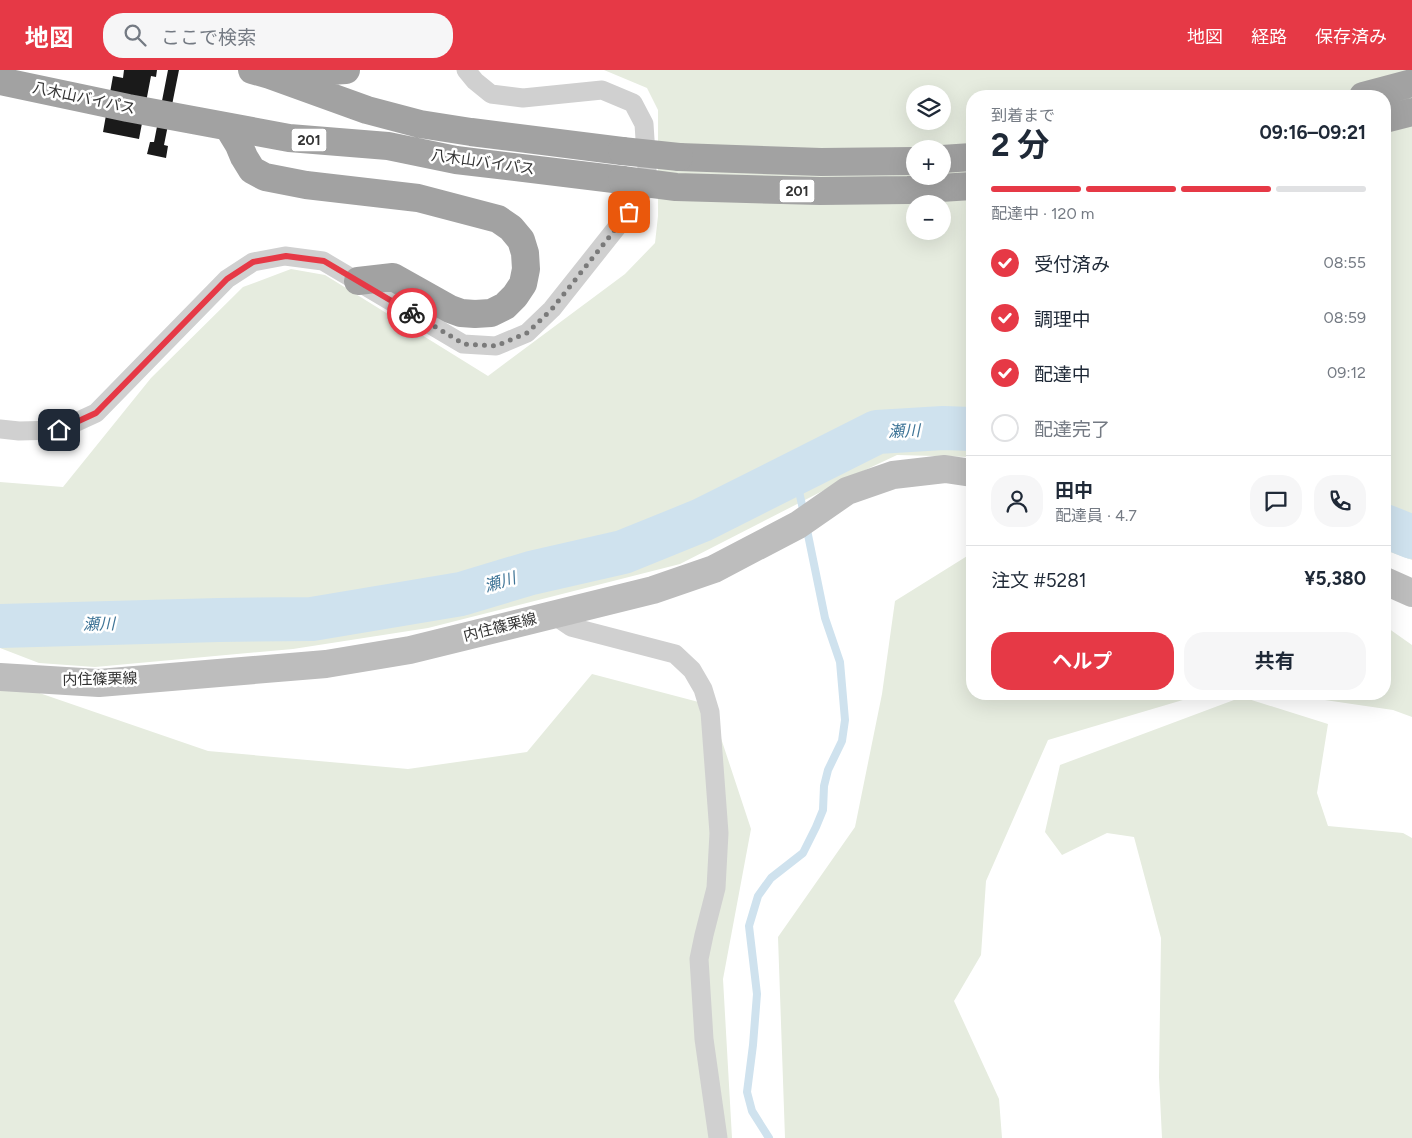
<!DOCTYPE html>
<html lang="ja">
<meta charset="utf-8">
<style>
body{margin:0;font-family:Figtree,"Noto Sans JP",sans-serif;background:#f6f6f7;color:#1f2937;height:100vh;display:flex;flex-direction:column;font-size:19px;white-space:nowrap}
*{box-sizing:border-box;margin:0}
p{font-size:16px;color:#747a83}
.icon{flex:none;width:28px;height:28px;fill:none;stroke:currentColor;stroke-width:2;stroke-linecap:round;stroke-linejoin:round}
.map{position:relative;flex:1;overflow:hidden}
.side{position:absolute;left:966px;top:20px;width:425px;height:610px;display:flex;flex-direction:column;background:#fff;border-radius:20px;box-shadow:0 5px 20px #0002}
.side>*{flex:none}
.fabs{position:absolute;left:906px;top:15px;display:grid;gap:10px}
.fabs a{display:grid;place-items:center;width:45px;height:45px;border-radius:50%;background:#fff;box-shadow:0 5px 20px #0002;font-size:25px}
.pin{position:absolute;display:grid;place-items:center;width:42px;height:42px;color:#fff;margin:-21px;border-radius:10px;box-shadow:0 2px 8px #0006}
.courier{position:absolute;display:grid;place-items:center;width:50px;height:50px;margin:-25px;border:4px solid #e63946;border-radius:50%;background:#fff;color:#222;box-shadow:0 1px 6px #0007}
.summary em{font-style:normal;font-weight:700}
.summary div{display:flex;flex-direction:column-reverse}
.summary{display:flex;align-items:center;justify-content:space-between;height:85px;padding:0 25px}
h1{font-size:32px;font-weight:700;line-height:38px}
.bar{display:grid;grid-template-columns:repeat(4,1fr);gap:8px 5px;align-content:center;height:60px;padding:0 25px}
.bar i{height:6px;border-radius:4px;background:#e0e1e3}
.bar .current{background:#e63946}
.bar p{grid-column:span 4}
.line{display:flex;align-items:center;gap:12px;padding:0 25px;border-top:1px solid #e0e1e3}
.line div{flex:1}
.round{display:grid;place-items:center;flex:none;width:52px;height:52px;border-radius:20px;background:#f6f6f7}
ol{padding:0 25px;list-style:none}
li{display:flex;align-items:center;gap:15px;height:55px}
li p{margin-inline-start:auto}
li .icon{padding:5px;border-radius:50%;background:#e63946;color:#fff;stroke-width:4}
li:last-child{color:#747a83}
li i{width:28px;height:28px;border:2px solid #e0e1e3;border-radius:50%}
.primary-button{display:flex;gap:10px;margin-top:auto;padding:10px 25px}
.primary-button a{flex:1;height:58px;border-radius:20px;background:#e63946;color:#fff;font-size:20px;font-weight:700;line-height:58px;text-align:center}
.primary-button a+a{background:#f6f6f7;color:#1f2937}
header{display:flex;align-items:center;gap:30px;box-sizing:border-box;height:70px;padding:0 25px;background:#e63946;color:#fff}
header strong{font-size:24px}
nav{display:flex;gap:28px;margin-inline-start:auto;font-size:18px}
.search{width:350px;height:45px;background:#f6f6f7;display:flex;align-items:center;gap:12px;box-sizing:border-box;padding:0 18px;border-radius:20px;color:#747a83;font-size:19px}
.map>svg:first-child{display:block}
</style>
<header>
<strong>地図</strong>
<div class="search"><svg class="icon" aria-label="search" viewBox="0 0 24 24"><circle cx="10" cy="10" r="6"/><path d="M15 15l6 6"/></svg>ここで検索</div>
<nav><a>地図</a><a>経路</a><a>保存済み</a></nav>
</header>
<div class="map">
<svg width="1412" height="1068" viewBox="0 0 1412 1068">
<rect width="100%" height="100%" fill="#fff"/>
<!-- green -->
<path fill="#e6ecdf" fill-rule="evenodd" d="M 604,0 L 1412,0 L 1412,490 L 1385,480 L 1385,26 L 972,26 L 972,387 L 897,385 L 844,410 L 680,494 L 428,558 L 293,579 L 95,597 L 39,593 L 0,578 L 0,412 L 63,417 L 151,308 L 243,217 L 291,199 L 325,205 L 488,306 L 625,204 L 655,173 L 658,146 L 658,40 L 647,18 ZM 915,24 L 942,24 L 942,51 L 915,51 ZM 915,79 L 942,79 L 942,106 L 915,106 ZM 915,134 L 942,134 L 942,161 L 915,161 Z
M 972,483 L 972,624 L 1203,624 L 1048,670 L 986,811 L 981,885 L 954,931 L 999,1029 L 1002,1068 L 785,1068 L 778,867 L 855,757 L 882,624 L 895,531 Z
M 1385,556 L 1412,575 L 1412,647 L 1393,640 L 1284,624 L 1385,624 Z
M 592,604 L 710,635 L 751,759 L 723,909 L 732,1068 L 0,1068 L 0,611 L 19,616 L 208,681 L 408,699 L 527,682 Z
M 1242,627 L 1328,654 L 1317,723 L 1328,756 L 1403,763 L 1412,768 L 1412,1068 L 1162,1068 L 1159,1007 L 1161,868 L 1134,767 L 1107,763 L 1062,785 L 1045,762 L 1060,695 Z"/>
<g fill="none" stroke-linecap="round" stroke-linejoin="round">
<!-- stream -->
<path stroke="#cfe2ee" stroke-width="8" d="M 795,403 L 804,444
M 769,1068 L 752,1041 L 747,1022 L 753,975 L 757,924 L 749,856 L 758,826 L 771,808 L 803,783 L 816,757 L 823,740 L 824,716 L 828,700 L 842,671 L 845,650 L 840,592 L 825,548 L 806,455"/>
<!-- river -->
<path stroke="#cfe2ee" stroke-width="44" d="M 1385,456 L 1412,467
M 0,556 L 219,550 L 312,549 L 461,524 L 531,503 L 623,482 L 702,450 L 877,362 L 943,358 L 972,359"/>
</g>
<!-- building -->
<path fill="#1a1a1a" d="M 124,0 L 157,0 L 156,7 L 151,6 L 139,69 L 103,62 L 113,6 L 123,8 Z
M 168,0 L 179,0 L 164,75 L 168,76 L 166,88 L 147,84 L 150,72 L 154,72 Z"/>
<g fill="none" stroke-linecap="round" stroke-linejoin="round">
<!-- minor -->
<path stroke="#d0d0d0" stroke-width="19" d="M 0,359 L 19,361 L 59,360 L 96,343 L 227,209 L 253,192 L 285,186 L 323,191 L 463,274 L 496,276 L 527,263 L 552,239 L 629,142 L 648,115 L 644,54 L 633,33 L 602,20 L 523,28 L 491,24 L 475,11 L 466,0
M 552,544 L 571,557 L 675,584 L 692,600 L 703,619 L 710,642 L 719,763 L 716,818 L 704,865 L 699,889 L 704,969 L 718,1068"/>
<!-- secondary -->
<path stroke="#bdbdbd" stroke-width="28" d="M 1385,511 L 1412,523
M 0,607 L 99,613 L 326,594 L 410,580 L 653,520 L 714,499 L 798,455 L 847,421 L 893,405 L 945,399 L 972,403"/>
<!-- trunk -->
<path stroke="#a2a2a2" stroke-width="28" d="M 252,0 L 270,5 L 367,40 L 420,54 L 471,62 L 622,81
M 282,4 L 346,0
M 0,11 L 128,38 L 289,68 L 388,76 L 456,90 L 622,110
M 1363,26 L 1412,13
M 1385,49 L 1412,42
M 228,57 L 239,75 L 244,87 L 252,100 L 265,107 L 306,115 L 418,128 L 498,149 L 511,158 L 521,170 L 525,183 L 526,199 L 523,214 L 515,226 L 505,236 L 491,243 L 475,244 L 461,243 L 450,239 L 393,207 L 358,211
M 679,87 L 821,92 L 915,91
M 942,89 L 972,87"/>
<!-- trunk-bridge -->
<path stroke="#a2a2a2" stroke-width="28" d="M 622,81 L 679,87
M 622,110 L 676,117 L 820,121 L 908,120 L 972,116"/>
</g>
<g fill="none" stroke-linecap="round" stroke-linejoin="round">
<!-- done -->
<path stroke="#7a7a7a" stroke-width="5" stroke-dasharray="0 9" d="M 412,243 L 464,274 L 496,276 L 527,263 L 552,239 L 629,142"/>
<!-- route -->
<path stroke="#e63946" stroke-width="6" d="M 59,360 L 96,343 L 227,209 L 253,192 L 286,186 L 324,191 L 412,243"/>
</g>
<g text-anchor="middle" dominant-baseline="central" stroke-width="5" stroke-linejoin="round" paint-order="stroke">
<!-- shield labels -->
<g fill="#fff" stroke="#707070" stroke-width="1">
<rect x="291.5" y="58.5" width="35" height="23" rx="4"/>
<rect x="779.5" y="109.5" width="35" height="23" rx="4"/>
</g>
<g font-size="14" font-weight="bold" fill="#333">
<text x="309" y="70">201</text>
<text x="797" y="121">201</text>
</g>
<!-- street labels -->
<g font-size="15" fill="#333" stroke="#fff">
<text transform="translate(84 28) rotate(12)">八木山バイパス</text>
<text transform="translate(483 92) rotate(8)">八木山バイパス</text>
<text transform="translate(500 557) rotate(-14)">内住篠栗線</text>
<text transform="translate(100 609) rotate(-1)">内住篠栗線</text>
</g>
<!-- water labels -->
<g font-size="16" font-style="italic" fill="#3f7597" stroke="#fff">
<text transform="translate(904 361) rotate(-2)">瀬川</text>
<text transform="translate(500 512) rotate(-17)">瀬川</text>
<text transform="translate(99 554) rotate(-1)">瀬川</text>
</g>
</g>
</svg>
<div class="fabs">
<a><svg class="icon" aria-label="layers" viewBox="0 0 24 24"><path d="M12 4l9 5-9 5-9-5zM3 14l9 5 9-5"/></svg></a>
<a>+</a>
<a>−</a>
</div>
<div class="pin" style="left:629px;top:142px;background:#ea580c"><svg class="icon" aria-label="bag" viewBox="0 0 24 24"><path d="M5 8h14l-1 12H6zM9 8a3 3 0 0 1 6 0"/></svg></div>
<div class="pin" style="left:59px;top:360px;background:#1f2937"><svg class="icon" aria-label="home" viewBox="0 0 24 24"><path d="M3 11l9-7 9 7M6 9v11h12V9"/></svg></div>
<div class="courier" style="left:412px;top:243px"><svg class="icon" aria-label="bike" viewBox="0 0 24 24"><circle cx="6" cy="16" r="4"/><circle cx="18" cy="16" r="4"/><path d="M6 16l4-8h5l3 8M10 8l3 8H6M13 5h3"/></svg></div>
<section class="side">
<div class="summary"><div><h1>2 分</h1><p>到着まで</p></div><em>09:16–09:21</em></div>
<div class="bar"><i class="current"></i><i class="current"></i><i class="current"></i><i></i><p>配達中 · 120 m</p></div>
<ol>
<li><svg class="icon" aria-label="check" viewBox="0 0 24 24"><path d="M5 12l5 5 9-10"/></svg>受付済み<p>08:55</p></li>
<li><svg class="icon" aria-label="check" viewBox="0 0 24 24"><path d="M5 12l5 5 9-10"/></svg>調理中<p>08:59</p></li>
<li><svg class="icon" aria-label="check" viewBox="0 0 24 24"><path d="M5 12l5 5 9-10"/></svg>配達中<p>09:12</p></li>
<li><i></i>配達完了</li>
</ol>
<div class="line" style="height:90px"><a class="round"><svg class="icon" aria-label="person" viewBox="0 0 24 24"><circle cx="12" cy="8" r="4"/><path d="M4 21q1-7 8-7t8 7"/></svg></a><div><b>田中</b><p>配達員 · 4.7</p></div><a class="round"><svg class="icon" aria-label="chat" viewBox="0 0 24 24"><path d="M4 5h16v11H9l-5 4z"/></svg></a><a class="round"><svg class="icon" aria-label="phone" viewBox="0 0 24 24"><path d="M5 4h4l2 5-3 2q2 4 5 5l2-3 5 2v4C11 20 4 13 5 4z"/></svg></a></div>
<div class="line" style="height:65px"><div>注文 #5281</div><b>¥5,380</b></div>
<div class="primary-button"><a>ヘルプ</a><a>共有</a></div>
</section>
</div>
